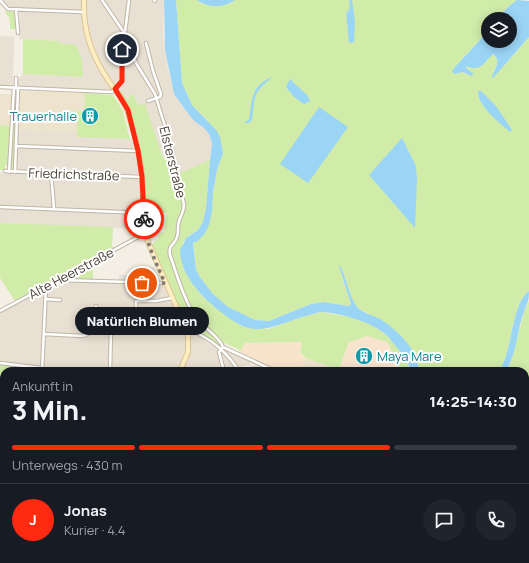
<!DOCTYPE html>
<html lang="de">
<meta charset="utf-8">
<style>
body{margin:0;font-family:Manrope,sans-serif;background:#20242c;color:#f1f3f6;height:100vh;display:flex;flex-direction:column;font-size:15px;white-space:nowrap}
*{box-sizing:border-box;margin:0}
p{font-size:13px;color:#9ea1a6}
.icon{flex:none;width:22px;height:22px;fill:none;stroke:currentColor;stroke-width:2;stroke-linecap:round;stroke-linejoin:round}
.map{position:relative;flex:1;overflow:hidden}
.details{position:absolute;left:0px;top:367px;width:529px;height:196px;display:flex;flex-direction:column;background:#171b24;border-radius:12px 12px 0 0;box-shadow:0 2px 10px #0003}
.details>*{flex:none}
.tools{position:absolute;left:481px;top:12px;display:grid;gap:8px}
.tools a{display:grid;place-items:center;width:36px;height:36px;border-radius:50%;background:#171b24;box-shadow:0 2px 10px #0003;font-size:20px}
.pin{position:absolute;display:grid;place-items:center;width:34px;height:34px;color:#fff;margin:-17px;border:2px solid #fff;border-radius:50%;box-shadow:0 1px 4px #0007}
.courier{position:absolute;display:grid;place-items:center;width:40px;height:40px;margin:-20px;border:3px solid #ff2a10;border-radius:50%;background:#fff;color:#222;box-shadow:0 1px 5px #0007}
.bubble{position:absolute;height:28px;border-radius:14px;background:#171b24;box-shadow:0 2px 10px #0003;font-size:13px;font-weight:800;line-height:28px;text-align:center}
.headline em{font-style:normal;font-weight:800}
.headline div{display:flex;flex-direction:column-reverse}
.headline{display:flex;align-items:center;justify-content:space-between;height:68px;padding:0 12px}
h1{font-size:26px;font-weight:800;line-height:30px}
.bar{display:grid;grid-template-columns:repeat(4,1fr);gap:6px 4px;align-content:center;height:48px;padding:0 12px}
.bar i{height:5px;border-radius:3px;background:#363941}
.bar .current{background:#ff2a10}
.bar p{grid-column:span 4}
.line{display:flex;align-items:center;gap:10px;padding:0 12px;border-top:1px solid #363941}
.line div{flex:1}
.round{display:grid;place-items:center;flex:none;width:42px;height:42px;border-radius:21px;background:#20242c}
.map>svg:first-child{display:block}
</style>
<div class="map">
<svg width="529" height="563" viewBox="0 0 529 563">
<rect width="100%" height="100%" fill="#f4efe4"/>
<!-- residential -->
<path fill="#e8e0d2" d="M 3,0 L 82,0 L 84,32 L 90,51 L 113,89 L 111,91 L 17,86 L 17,80 L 23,74 L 83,77 L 76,45 L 58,43 L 58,41 L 19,39 L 20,8 L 10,8 Z
M 85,0 L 102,0 L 125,33 L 136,63 L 141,70 L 128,36 L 104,0 L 164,0 L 163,34 L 167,64 L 174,94 L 193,120 L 204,128 L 209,134 L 212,143 L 209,161 L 180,173 L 174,165 L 172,160 L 165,160 L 134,95 L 129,95 L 129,99 L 127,100 L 119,94 L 100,66 L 87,30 Z
M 0,36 L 14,37 L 13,86 L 0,85 Z
M 18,130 L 77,132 L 77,137 L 132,139 L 140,176 L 142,229 L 0,223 L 0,173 L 16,174 Z
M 60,281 L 164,285 L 183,324 L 186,337 L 186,346 L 178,371 L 68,371 L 0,362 L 0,312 L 55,283 Z
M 191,335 L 196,335 L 217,349 L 223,371 L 183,371 L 190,347 Z
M 226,349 L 251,360 L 251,363 L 249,365 L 238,367 L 225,350 Z
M 221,352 L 226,356 L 237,371 L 225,371 L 220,353 Z
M 256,365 L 258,365 L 265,368 L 264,371 L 242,371 Z
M 0,407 L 4,408 L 4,494 L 0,488 Z
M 37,559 L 89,559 L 83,563 L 40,563 Z
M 103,559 L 197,559 L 199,561 L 202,559 L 229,559 L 230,563 L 106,563 Z
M 269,559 L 350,559 L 350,563 L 270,563 Z"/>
<!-- commercial -->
<path fill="#f8e4cd" d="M 367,336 L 387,342 L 400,368 L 400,371 L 338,371 L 349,342 Z
M 302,342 L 300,352 L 307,359 L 300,371 L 270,371 L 272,368 L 240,352 L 245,343 Z"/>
<!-- education -->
<path fill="#eee4cd" d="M 20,91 L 85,93 L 84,111 L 77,111 L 77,132 L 18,130 Z
M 0,94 L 13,94 L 11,126 L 0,125 Z
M 307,359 L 339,369 L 338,371 L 300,371 Z"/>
<!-- green -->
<path fill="#d1eca9" d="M 176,0 L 197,0 L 202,4 L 230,4 L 235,0 L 517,0 L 509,6 L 497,19 L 488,19 L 488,30 L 479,41 L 460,61 L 454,74 L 463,72 L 467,75 L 469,70 L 466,68 L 466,66 L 486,62 L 492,54 C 501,60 497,66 492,73 C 508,64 518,50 529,37 L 529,291 C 510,306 514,349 499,371 L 418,371 C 422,347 385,324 367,313 C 365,311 361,311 359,309 C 351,303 347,281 343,272 L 341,273 L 351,304 L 349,306 L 323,302 L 311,304 L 269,321 L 255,320 L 228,307 L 212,293 L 200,277 L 196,270 L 193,242 L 198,241 L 199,239 L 213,192 L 217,170 L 223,153 L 208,121 L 192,105 L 182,83 Z
M 7,11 L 15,12 L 16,29 L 10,29 C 10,22 11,18 5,13 Z
M 23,39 L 58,41 L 59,43 L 76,45 L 82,59 L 83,77 L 23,74 Z
M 122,91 L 127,100 L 129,99 L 129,95 L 134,95 L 138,105 L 145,104 L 162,155 L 165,160 L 172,160 L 174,165 L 180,173 L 210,160 L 206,208 L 203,222 L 198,230 L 188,236 L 184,241 L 183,245 L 182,263 L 189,278 L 203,297 L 241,325 L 269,329 L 298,318 L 322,312 L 350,317 L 373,325 L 385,334 L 403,353 L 407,360 L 410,371 L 400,371 L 400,368 L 387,342 L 367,336 L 349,342 L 339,369 L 307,359 L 300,352 L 302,342 L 245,343 L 240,352 L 238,349 L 225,343 L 220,346 L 199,332 L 190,329 L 151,246 L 158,238 L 160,234 L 164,232 L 167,213 L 146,212 L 144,169 L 141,152 L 133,120 L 129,110 L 119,94 Z
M 85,93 L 113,95 L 122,109 L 130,139 L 77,137 L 77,111 L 84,111 Z
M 14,94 L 17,94 L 15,169 L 10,169 Z
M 0,125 L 11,126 L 8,165 L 5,165 L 5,170 L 0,170 Z
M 0,223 L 113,227 L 112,247 L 116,247 L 15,301 L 0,278 Z
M 93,263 L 93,280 L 65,278 Z
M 529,301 L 529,563 L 495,563 L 495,559 L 525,559 L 525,371 L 506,371 L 511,362 L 524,312 Z
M 0,365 L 41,370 L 41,371 L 4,371 L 4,406 L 0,406 Z
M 0,542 L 1,544 L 4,542 L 4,559 L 36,559 L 39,563 L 3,563 L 0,559 Z
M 394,559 L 481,559 L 480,563 L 397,563 Z"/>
<!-- parking -->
<path fill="#e4e1dd" d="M 148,267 L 154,267 L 160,282 L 119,281 L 119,275 L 137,275 L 137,271 L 147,272 Z"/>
<!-- water -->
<path fill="#9bd5f6" d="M 164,0 L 176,0 L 182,83 L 192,105 L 217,131 L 220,137 L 223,153 L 217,170 L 213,192 L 212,211 L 209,225 L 205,233 L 198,241 L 193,243 L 196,270 L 200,277 L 212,293 L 228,307 L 255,320 L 269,321 L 311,304 L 323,302 L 349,306 L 351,304 L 339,266 L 340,266 C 347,278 349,298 358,308 C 362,312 374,316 380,319 C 395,328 421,352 418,371 L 410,371 C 409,360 402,354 395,345 C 392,342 389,337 385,334 C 372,322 340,313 322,312 C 318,312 314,314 310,315 C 291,319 274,330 254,329 C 242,328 232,320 222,313 C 202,297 180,276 180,249 L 183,245 L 186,238 L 198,230 L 203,222 L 206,208 L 210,160 L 212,143 L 209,134 L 204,128 L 193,120 L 174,94 L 165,50 Z
M 197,0 L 235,0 C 224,8 208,8 197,0 Z
M 349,0 L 352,0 L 355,22 L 354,42 L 349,43 L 346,11 L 348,13 L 350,6 Z
M 517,0 L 529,1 L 529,37 L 493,78 L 492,78 C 493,69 503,62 493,54 C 483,64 480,72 466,66 L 466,68 L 474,74 L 471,76 L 463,72 L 454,74 L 452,71 C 463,57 477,45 488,30 L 488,41 L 510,41 L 510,19 L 497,19 L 509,6 Z
M 273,77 C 252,93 255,96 252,120 L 249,123 L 243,123 L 249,120 C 252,99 251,85 273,77 Z
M 290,79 L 307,95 L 310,101 L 304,104 L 294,97 L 286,87 Z
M 478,91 L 481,91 L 496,106 L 512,130 L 510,132 C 499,122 478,107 478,91 Z
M 319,107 L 348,127 L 308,183 L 280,164 Z
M 402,138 L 416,166 L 417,180 L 415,228 L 369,175 Z
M 529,291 C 529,303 527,302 524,312 C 516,333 518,350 506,371 L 499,371 C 514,349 510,306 529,291 Z"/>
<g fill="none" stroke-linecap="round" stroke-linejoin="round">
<!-- stream -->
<path stroke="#9bd5f6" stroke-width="1" d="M 0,394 L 4,394
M 525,422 L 529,418"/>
<defs>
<path id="street" d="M 0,0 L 8,9 L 83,12
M 102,0 L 125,34 L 136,63 L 155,94 L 172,149 L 184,205 C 184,212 181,215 179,221 C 177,226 179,232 177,237 C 175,245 168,244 170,255 C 177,275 184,300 196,318 C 203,327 220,337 223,347 L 219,352 L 224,371
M 154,0 L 155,1
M 16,9 L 18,33
M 146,43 L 153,71 L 161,94 L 160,97 L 148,101
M 0,87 L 112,92 L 119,85 L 122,81 L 123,49 L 129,0
M 16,88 L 16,78
M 16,146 L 138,151
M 5,171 L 142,177
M 9,172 L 14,88
M 15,172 L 18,88
M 51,173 L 54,208
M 0,207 L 143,213
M 59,280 L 165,283
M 46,299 L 60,300
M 136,308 L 136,301 L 156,301 L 172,298
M 0,311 L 142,235
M 96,330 L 96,306
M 44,334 L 83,336 L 96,330 L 197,333 C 216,343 227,353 239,371
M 223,347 L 275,371
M 0,363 L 66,371
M 42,371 L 46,286
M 110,371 L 111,330
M 0,407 L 4,407
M 0,445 L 4,445
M 0,530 L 4,535
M 21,559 L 24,563
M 103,559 L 106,563
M 83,563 L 89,559
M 194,563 L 199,559
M 350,563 L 350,559"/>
<path id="secondary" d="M 84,0 C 83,31 91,54 108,80 C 116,91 126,102 129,116 C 135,136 141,158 142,178 C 144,199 142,221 148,242 L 188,333 L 188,352 L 180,371
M 0,449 L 4,449
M 269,559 L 270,563"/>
</defs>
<!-- street casing -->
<use href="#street" stroke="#c0b6a6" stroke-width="4.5"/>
<!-- secondary casing -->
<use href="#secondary" stroke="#dbc492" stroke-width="6"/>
<!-- street -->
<use href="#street" stroke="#fff" stroke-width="2.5"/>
<!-- secondary -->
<use href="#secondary" stroke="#ffeec3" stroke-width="4"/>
<!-- tram -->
<path stroke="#959595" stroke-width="1" d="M 253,563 L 254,559"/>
</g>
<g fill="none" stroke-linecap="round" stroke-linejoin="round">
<!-- done -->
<path stroke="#847c72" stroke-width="4" stroke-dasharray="0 7.2" d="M 142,283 L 165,283 C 156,262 145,242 144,219"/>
<!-- route -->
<path stroke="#ff2a10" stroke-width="5" d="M 122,49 L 122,81 L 115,89 L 128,110 L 138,151 L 142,177 L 144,219"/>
</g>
<!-- icons -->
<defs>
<symbol id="building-disc" viewBox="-11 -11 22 22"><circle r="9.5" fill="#0f9aa8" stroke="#fff"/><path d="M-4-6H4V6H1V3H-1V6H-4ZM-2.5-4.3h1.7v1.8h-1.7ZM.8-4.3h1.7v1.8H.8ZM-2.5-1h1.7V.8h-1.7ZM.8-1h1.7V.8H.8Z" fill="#fff"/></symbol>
</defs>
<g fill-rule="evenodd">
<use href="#building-disc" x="80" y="106" width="20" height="20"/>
<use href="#building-disc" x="354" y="346" width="20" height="20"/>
</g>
<g text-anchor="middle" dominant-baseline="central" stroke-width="4" stroke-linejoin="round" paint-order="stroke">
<!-- culture labels -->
<g font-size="13" fill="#0d838f" stroke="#fff" text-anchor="end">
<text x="77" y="116">Trauerhalle</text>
<text x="377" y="356" text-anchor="start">Maya Mare</text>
</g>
<!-- street labels -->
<g font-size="13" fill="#473e34" stroke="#fff">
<text transform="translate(173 162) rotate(76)">Elsterstraße</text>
<text transform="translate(74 174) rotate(2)">Friedrichstraße</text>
<text transform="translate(71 273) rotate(-28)">Alte Heerstraße</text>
</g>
</g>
</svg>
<div class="tools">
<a><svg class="icon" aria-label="layers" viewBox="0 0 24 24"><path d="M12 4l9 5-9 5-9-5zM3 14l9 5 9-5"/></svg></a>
</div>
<div class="pin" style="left:142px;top:283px;background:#ea580c"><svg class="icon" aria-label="bag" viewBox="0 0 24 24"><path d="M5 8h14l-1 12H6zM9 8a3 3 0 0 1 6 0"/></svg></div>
<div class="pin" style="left:122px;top:49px;background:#1f2937"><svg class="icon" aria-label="home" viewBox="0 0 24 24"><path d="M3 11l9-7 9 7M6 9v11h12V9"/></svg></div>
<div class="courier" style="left:144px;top:219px"><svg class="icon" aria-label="bike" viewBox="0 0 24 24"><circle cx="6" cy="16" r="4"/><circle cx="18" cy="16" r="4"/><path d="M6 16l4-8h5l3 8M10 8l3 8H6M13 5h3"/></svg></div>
<div class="bubble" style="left:75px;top:307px;width:134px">Natürlich Blumen</div>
<section class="details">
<div class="headline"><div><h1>3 Min.</h1><p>Ankunft in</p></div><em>14:25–14:30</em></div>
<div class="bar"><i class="current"></i><i class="current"></i><i class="current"></i><i></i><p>Unterwegs · 430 m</p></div>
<div class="line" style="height:72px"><b class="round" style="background:#ff2a10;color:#fff">J</b><div><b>Jonas</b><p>Kurier · 4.4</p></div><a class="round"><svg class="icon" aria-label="chat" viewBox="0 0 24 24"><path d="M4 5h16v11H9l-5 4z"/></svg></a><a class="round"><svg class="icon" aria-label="phone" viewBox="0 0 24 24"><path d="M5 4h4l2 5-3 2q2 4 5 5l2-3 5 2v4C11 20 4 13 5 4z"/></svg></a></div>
</section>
</div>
